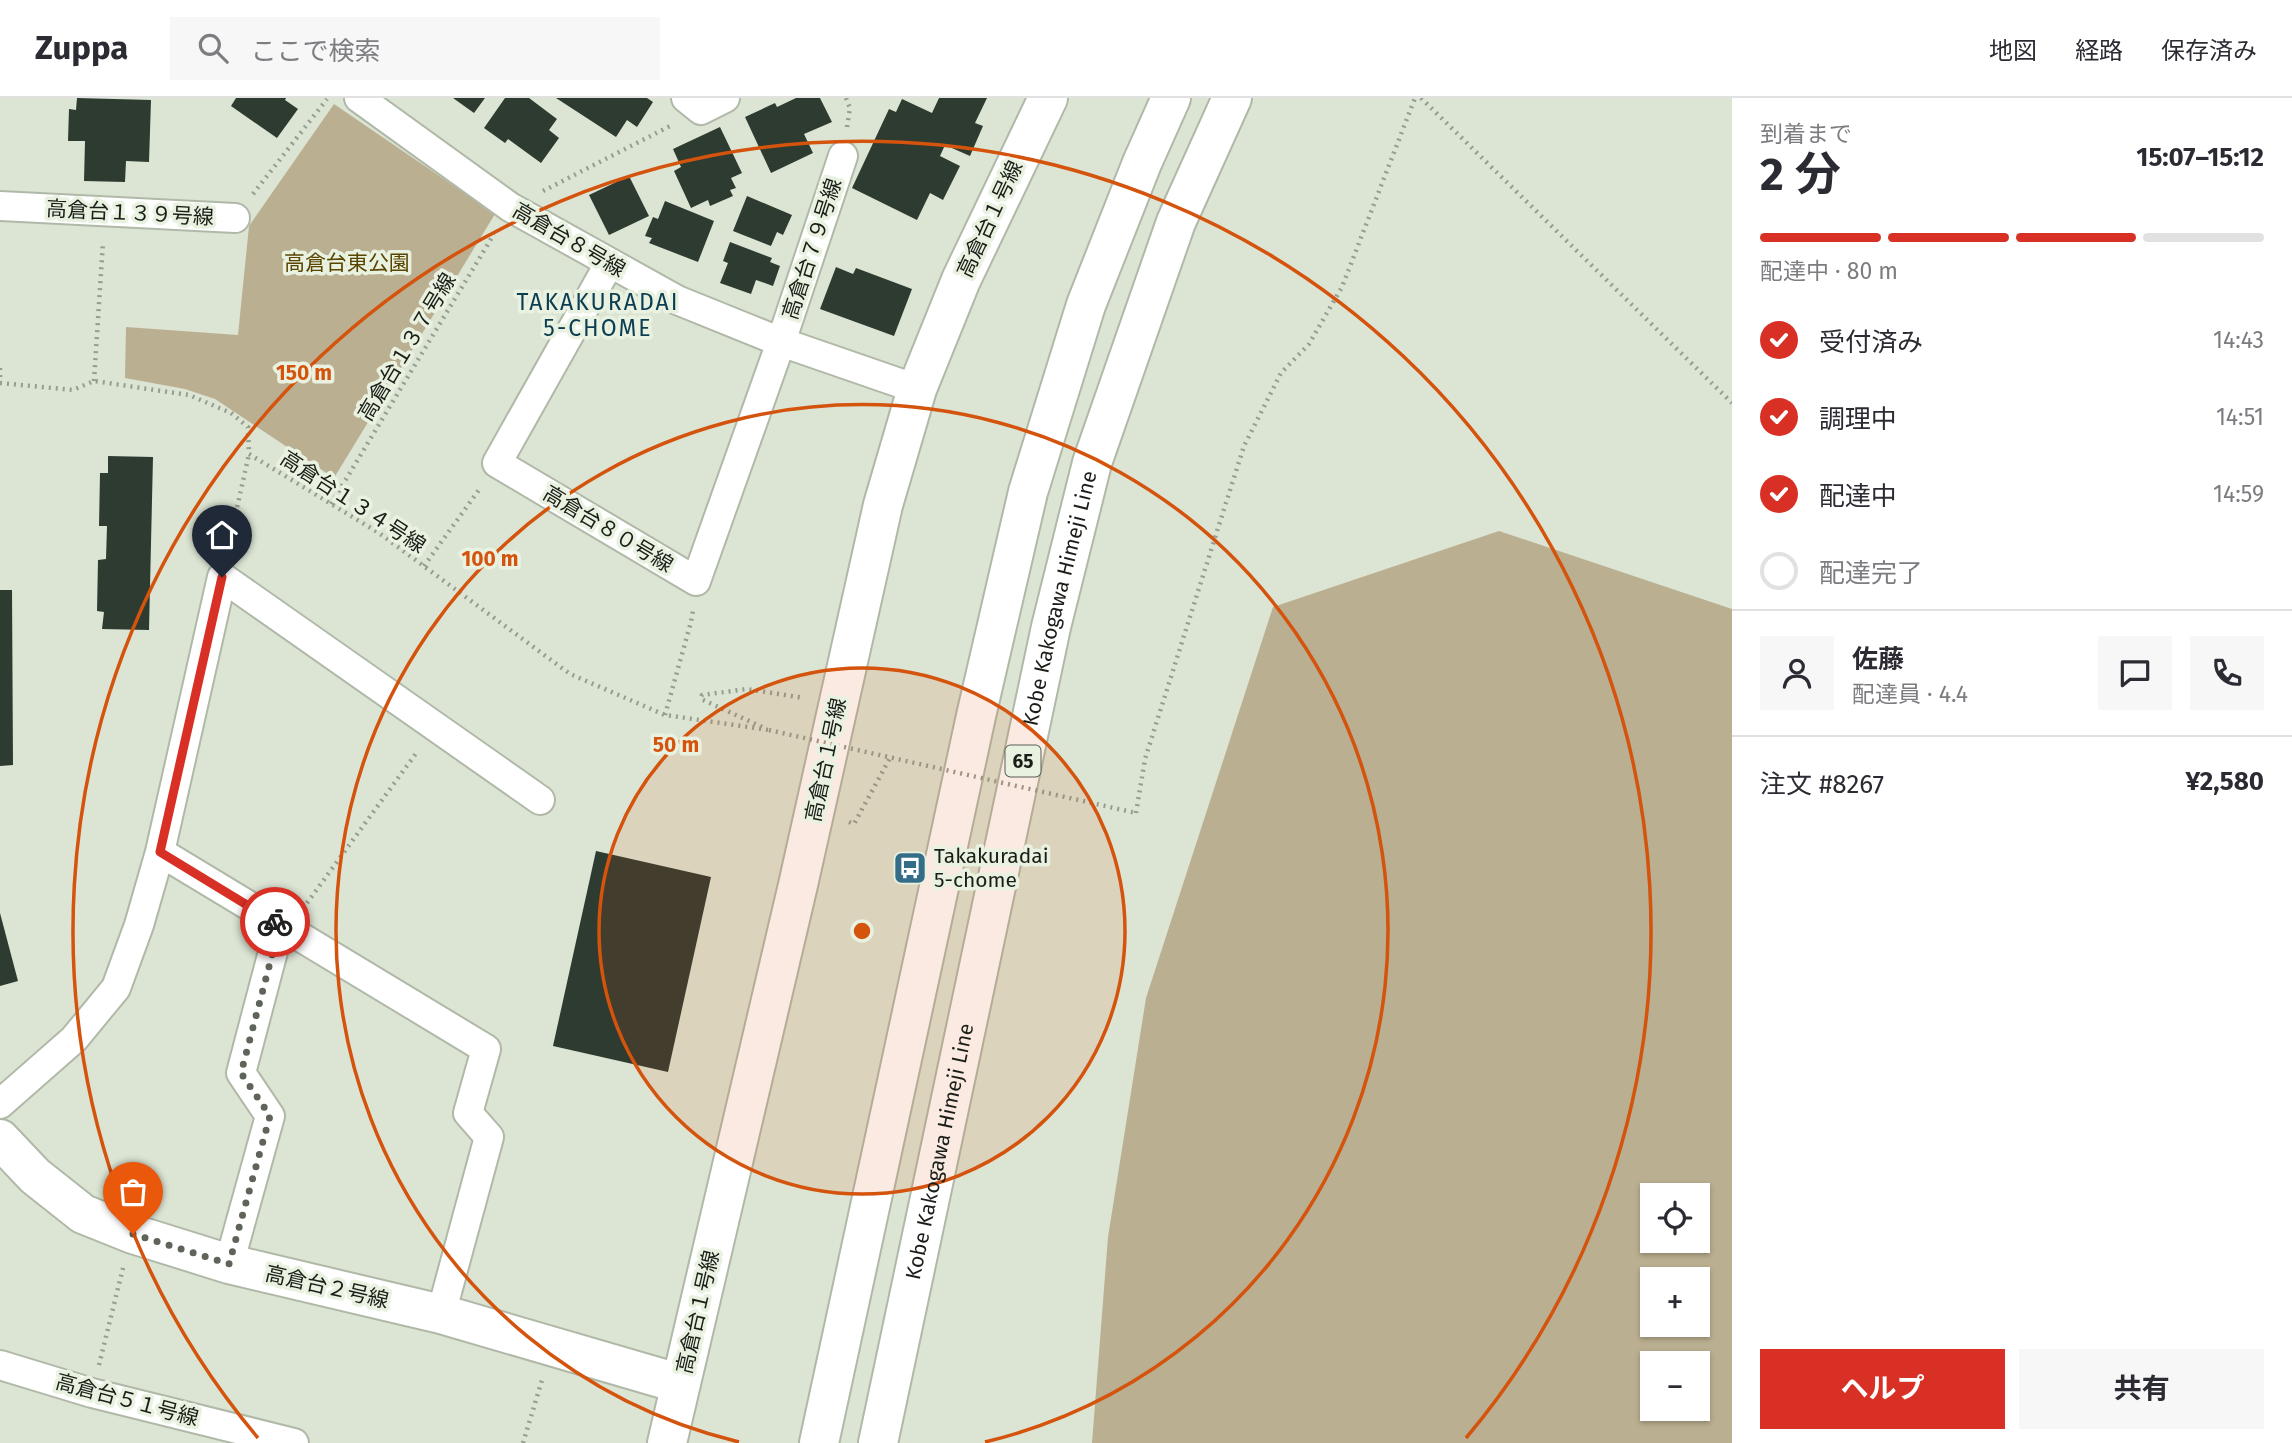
<!DOCTYPE html>
<html lang="ja">
<meta charset="utf-8">
<style>
body{margin:0;font-family:"Fira Sans","Noto Sans JP",sans-serif;background:#f7f7f7;color:#2b2b33;height:100vh;display:flex;flex-direction:column;font-size:26px;white-space:nowrap}
*{box-sizing:border-box;margin:0}
p{font-size:23px;color:#7c7c81}
.icon{flex:none;width:38px;height:38px;fill:none;stroke:currentColor;stroke-width:2;stroke-linecap:round;stroke-linejoin:round}
.map{position:relative;flex:1;overflow:hidden}
.details{display:flex;flex-direction:column;background:#fff;width:560px}
.details>*{flex:none}
.controls{position:absolute;left:1640px;top:1085px;display:grid;gap:14px}
.controls a{display:grid;place-items:center;width:70px;height:70px;border-radius:0px;background:#fff;box-shadow:0 2px 5px #0004;font-size:35px}
.pin{position:absolute;display:grid;place-items:center;width:60px;height:60px;color:#fff;margin:-72px -30px;border-radius:50% 50% 50% 0;rotate:-45deg;box-shadow:0 0 7px #0007}
.pin .icon{rotate:45deg}
.courier{position:absolute;display:grid;place-items:center;width:70px;height:70px;margin:-35px;border:5px solid #d93025;border-radius:50%;background:#fff;color:#222;box-shadow:0 2px 9px #0007}
.head em{font-style:normal;font-weight:700}
.head div{display:flex;flex-direction:column-reverse}
.head{display:flex;align-items:center;justify-content:space-between;height:119px;padding:0 28px}
h1{font-size:46px;font-weight:700;line-height:52px}
.bar{display:grid;grid-template-columns:repeat(4,1fr);gap:10px 7px;align-content:center;height:84px;padding:0 28px}
.bar i{height:9px;border-radius:5px;background:#e1e1e2}
.bar .current{background:#d93025}
.bar p{grid-column:span 4}
.line{display:flex;align-items:center;gap:18px;padding:0 28px;border-top:2px solid #e1e1e2}
.line div{flex:1}
.round{display:grid;place-items:center;flex:none;width:74px;height:74px;border-radius:0px;background:#f7f7f7}
ol{padding:0 28px;list-style:none}
li{display:flex;align-items:center;gap:21px;height:77px}
li p{margin-inline-start:auto}
li .icon{padding:7px;border-radius:50%;background:#d93025;color:#fff;stroke-width:4}
li:last-child{color:#7c7c81}
li i{width:38px;height:38px;border:4px solid #e1e1e2;border-radius:50%}
.action{display:flex;gap:14px;margin-top:auto;padding:14px 28px}
.action a{flex:1;height:80px;border-radius:0px;background:#d93025;color:#fff;font-size:28px;font-weight:700;line-height:80px;text-align:center}
.action a+a{background:#f7f7f7;color:#2b2b33}
header{display:flex;align-items:center;gap:42px;box-sizing:border-box;height:98px;padding:0 35px;background:#fff;border-bottom:2px solid #e1e1e2}
header strong{font-size:33px}
nav{display:flex;gap:38px;margin-inline-start:auto;font-size:24px}
.search{width:490px;height:63px;background:#f7f7f7;display:flex;align-items:center;gap:18px;box-sizing:border-box;padding:0 24px;border-radius:0px;color:#7c7c81;font-size:26px}
main{display:flex;flex:1;min-height:0}
.map>svg:first-child{display:block}
</style>
<header>
<strong>Zuppa</strong>
<div class="search"><svg class="icon" aria-label="search" viewBox="0 0 24 24"><circle cx="10" cy="10" r="6"/><path d="M15 15l6 6"/></svg>ここで検索</div>
<nav><a>地図</a><a>経路</a><a>保存済み</a></nav>
</header>
<main>
<div class="map">
<svg width="1732" height="1345" viewBox="0 0 1732 1345">
<rect width="100%" height="100%" fill="#dce5d4"/>
<!-- green -->
<path fill="#bbaf91" fill-rule="evenodd" d="M 334,6 L 495,116 L 334,380 L 215,301 L 185,291 L 125,280 L 126,229 L 238,237 L 249,128 Z
M 1499,433 L 1732,511 L 1732,1345 L 1092,1345 L 1108,1139 L 1146,900 L 1273,509 ZM 1652,1097 L 1698,1097 L 1698,1143 L 1652,1143 ZM 1652,1181 L 1698,1181 L 1698,1227 L 1652,1227 ZM 1652,1265 L 1698,1265 L 1698,1311 L 1652,1311 Z"/>
<!-- building -->
<path fill="#2e3b30" d="M 77,0 L 151,2 L 149,64 L 126,63 L 125,84 L 84,83 L 85,43 L 68,43 L 69,11 L 76,12 Z
M 236,0 L 286,0 L 285,2 L 298,11 L 277,40 L 231,8 Z
M 453,0 L 485,0 L 474,15 Z
M 505,0 L 529,0 L 557,21 L 549,32 L 559,40 L 541,65 L 508,41 L 505,45 L 484,30 Z
M 556,0 L 647,0 L 653,4 L 637,29 L 627,22 L 616,39 Z
M 796,0 L 820,0 L 832,24 L 804,36 L 813,55 L 771,75 L 745,19 L 775,5 L 777,9 Z
M 939,0 L 987,0 L 975,25 L 983,28 L 970,58 L 945,47 L 940,58 L 960,68 L 943,102 L 930,95 L 917,122 L 852,90 L 889,11 L 896,14 L 902,1 L 932,15 Z
M 720,29 L 742,75 L 731,80 L 736,90 L 730,92 L 733,98 L 710,108 L 708,102 L 691,110 L 674,73 L 681,69 L 673,51 Z
M 629,78 L 649,118 L 609,137 L 589,97 Z
M 747,98 L 792,117 L 783,137 L 777,134 L 771,148 L 733,133 Z
M 665,103 L 714,123 L 698,164 L 649,145 L 652,140 L 645,138 L 653,119 L 658,121 Z
M 730,144 L 772,160 L 770,164 L 780,168 L 773,188 L 756,182 L 751,196 L 720,185 L 728,165 L 723,163 Z
M 836,169 L 853,176 L 856,170 L 912,191 L 894,238 L 820,211 Z
M 108,358 L 153,359 L 149,532 L 102,531 L 104,514 L 97,513 L 98,462 L 106,461 L 107,428 L 99,428 L 100,375 L 108,375 Z
M 0,492 L 12,492 L 13,667 L 0,668 Z
M 596,753 L 711,779 L 668,974 L 553,948 Z
M 0,815 L 18,883 L 0,888 Z"/>
<g fill="none" stroke-linecap="round" stroke-linejoin="round">
<defs>
<path id="street" d="M 359,0 L 510,109 L 677,202 L 781,244 L 917,291
M 686,0 L 701,12 L 725,0
M 0,108 L 235,120
M 609,166 L 497,365 L 696,483 L 781,244 L 843,58
M 160,754 L 486,951 L 468,1015 L 489,1039 L 441,1216
M 0,1006 L 74,941 L 116,890 L 139,827 L 160,754 L 222,479 L 540,702
M 229,1166 L 270,1018 L 241,975 L 280,827
M 0,1267 L 92,1295 L 294,1345"/>
<path id="secondary" d="M 0,1041 L 35,1078 L 83,1116 L 133,1136 L 229,1166 L 441,1216 L 681,1286
M 667,1345 L 798,787 L 883,407 L 917,291 L 961,182 L 1048,0"/>
<g id="primary">
<path d="M 819,1345 L 976,618 L 1028,394 L 1086,207 L 1142,65 L 1171,0"/>
<path id="s1" d="M 878,1345 L 1051,529 L 1092,365 L 1176,124 L 1232,0"/>
</g>
</defs>
<!-- street casing -->
<use href="#street" stroke="#b0b9a8" stroke-width="32"/>
<!-- secondary casing -->
<use href="#secondary" stroke="#b0b9a8" stroke-width="42"/>
<!-- primary casing -->
<use href="#primary" stroke="#b0b9a8" stroke-width="42"/>
<!-- path -->
<path stroke="#969d90" stroke-width="4.5" stroke-dasharray="2 5" stroke-linecap="butt" d="M 846,0 L 850,10 L 847,29
M 1421,0 L 1732,305
M 543,93 L 672,27
M 253,96 L 327,1
M 0,270 L 0,284
M 94,283 L 103,144
M 0,285 L 73,292 L 94,283 L 189,297 L 231,315 L 248,329 L 249,356 L 379,435 L 570,576 L 665,617 L 769,632
M 331,406 L 494,136
M 228,450 L 249,356
M 424,468 L 481,389
M 665,617 L 691,524 L 693,512
M 762,629 L 701,601 L 702,597 L 747,591 L 804,600
M 1136,715 L 1145,661 L 1244,348 L 1281,275 L 1309,246 L 1342,189 L 1415,0
M 849,724 L 854,726 L 890,660
M 307,805 L 417,654
M 99,1267 L 123,1170
M 523,1345 L 542,1282"/>
<!-- street -->
<use href="#street" stroke="#fff" stroke-width="28"/>
<!-- secondary -->
<use href="#secondary" stroke="#fff" stroke-width="38"/>
<!-- primary -->
<use href="#primary" stroke="#fff" stroke-width="38"/>
<!-- path-bridge -->
<path stroke="#969d90" stroke-width="4.5" stroke-dasharray="2 5" stroke-linecap="butt" d="M 769,632 L 1136,715"/>
</g>
<g fill="none" stroke-linecap="round" stroke-linejoin="round">
<!-- done -->
<path stroke="#5f645a" stroke-width="7" stroke-dasharray="0 12.6" d="M 133,1136 L 229,1166 L 270,1018 L 241,975 L 280,827 L 275,824"/>
<!-- route -->
<path stroke="#d93025" stroke-width="9" d="M 222,479 L 160,754 L 275,824"/>
</g>
<!-- distance rings -->
<circle cx="862" cy="833" r="263" fill="#d4530d" fill-opacity=".12"/>
<g fill="none" stroke="#d4530d" stroke-width="3.5">
<circle cx="862" cy="833" r="263"/>
<path d="M739 1344A526 526 0 1 1 985 1344"/>
<path d="M258 1340A789 789 0 1 1 1466 1340"/>
</g>
<!-- icons -->
<defs>
<symbol id="bus-square" viewBox="-11 -11 22 22"><rect x="-9" y="-9" width="18" height="18" rx="4" fill="#346d87" stroke="#e9f2e1"/><path d="M-5-6H5V4H4V6H2V4H-2V6H-4V4H-5ZM-3.5-4V0h7V-4ZM-3.5 1.2v1.5H-2V1.2ZM2 1.2v1.5H3.5V1.2Z" fill="#fff"/></symbol>
</defs>
<g fill-rule="evenodd">
<use href="#bus-square" x="891" y="751" width="38" height="38"/>
</g>
<g text-anchor="middle" dominant-baseline="central" stroke-width="7" stroke-linejoin="round" paint-order="stroke">
<!-- shield labels -->
<rect fill="#e9f2e1" stroke="#595e54" stroke-width="2" x="1005.5" y="647.5" width="35" height="31" rx="5"/>
<g font-size="19" font-weight="bold" fill="#1b1e18">
<text x="1023" y="663">65</text>
</g>
<!-- street labels -->
<g font-size="21" fill="#1b1e18" stroke="#e9f2e1">
<text transform="translate(130 115) rotate(3)">高倉台１３９号線</text>
<text transform="translate(990 121) rotate(-65)">高倉台１号線</text>
<text transform="translate(569 142) rotate(30)">高倉台８号線</text>
<text transform="translate(812 151) rotate(-72)">高倉台７９号線</text>
<text transform="translate(407 249) rotate(-59)">高倉台１３７号線</text>
<text transform="translate(353 404) rotate(33)">高倉台１３４号線</text>
<text transform="translate(608 431) rotate(31)">高倉台８０号線</text>
<text stroke="none"><textPath href="#s1" startOffset="864">Kobe Kakogawa Himeji Line</textPath></text>
<text transform="translate(826 662) rotate(-78)">高倉台１号線</text>
<text stroke="none"><textPath href="#s1" startOffset="298">Kobe Kakogawa Himeji Line</textPath></text>
<text transform="translate(327 1189) rotate(13)">高倉台２号線</text>
<text transform="translate(698 1214) rotate(-77)">高倉台１号線</text>
<text transform="translate(127 1302) rotate(15)">高倉台５１号線</text>
</g>
<!-- park labels -->
<g font-size="21" fill="#5a4500" stroke="#e9f2e1">
<text x="347" y="165">高倉台東公園</text>
</g>
<!-- poi labels -->
<g font-size="21" fill="#1b1e18" stroke="#e9f2e1" text-anchor="start">
<text x="934" y="758">Takakuradai<tspan x="934" dy="24">5-chome</tspan></text>
</g>
<!-- neighbourhood labels -->
<g font-size="23" letter-spacing="2" fill="#0c3d50" stroke="#e9f2e1">
<text x="598" y="204">TAKAKURADAI<tspan x="598" dy="26">5-CHOME</tspan></text>
</g>
</g>
<circle cx="862" cy="833" r="10" fill="#d4530d" stroke="#e9f2e1" stroke-width="3.5"/>
<g font-size="21" text-anchor="middle" font-weight="bold" fill="#d4530d" stroke="#e9f2e1" stroke-width="7" stroke-linejoin="round" paint-order="stroke">
<text x="304" y="282">150 m</text>
<text x="490" y="468">100 m</text>
<text x="676" y="654">50 m</text>
</g>
</svg>
<div class="controls">
<a><svg class="icon" aria-label="locate" viewBox="0 0 24 24"><circle cx="12" cy="12" r="6"/><path d="M12 2v4M12 18v4M2 12h4M18 12h4"/></svg></a>
<a>+</a>
<a>−</a>
</div>
<div class="pin" style="left:133px;top:1136px;background:#ea580c"><svg class="icon" aria-label="bag" viewBox="0 0 24 24"><path d="M5 8h14l-1 12H6zM9 8a3 3 0 0 1 6 0"/></svg></div>
<div class="pin" style="left:222px;top:479px;background:#1f2937"><svg class="icon" aria-label="home" viewBox="0 0 24 24"><path d="M3 11l9-7 9 7M6 9v11h12V9"/></svg></div>
<div class="courier" style="left:275px;top:824px"><svg class="icon" aria-label="bike" viewBox="0 0 24 24"><circle cx="6" cy="16" r="4"/><circle cx="18" cy="16" r="4"/><path d="M6 16l4-8h5l3 8M10 8l3 8H6M13 5h3"/></svg></div>
</div>
<section class="details">
<div class="head"><div><h1>2 分</h1><p>到着まで</p></div><em>15:07–15:12</em></div>
<div class="bar"><i class="current"></i><i class="current"></i><i class="current"></i><i></i><p>配達中 · 80 m</p></div>
<ol>
<li><svg class="icon" aria-label="check" viewBox="0 0 24 24"><path d="M5 12l5 5 9-10"/></svg>受付済み<p>14:43</p></li>
<li><svg class="icon" aria-label="check" viewBox="0 0 24 24"><path d="M5 12l5 5 9-10"/></svg>調理中<p>14:51</p></li>
<li><svg class="icon" aria-label="check" viewBox="0 0 24 24"><path d="M5 12l5 5 9-10"/></svg>配達中<p>14:59</p></li>
<li><i></i>配達完了</li>
</ol>
<div class="line" style="height:126px"><a class="round"><svg class="icon" aria-label="person" viewBox="0 0 24 24"><circle cx="12" cy="8" r="4"/><path d="M4 21q1-7 8-7t8 7"/></svg></a><div><b>佐藤</b><p>配達員 · 4.4</p></div><a class="round"><svg class="icon" aria-label="chat" viewBox="0 0 24 24"><path d="M4 5h16v11H9l-5 4z"/></svg></a><a class="round"><svg class="icon" aria-label="phone" viewBox="0 0 24 24"><path d="M5 4h4l2 5-3 2q2 4 5 5l2-3 5 2v4C11 20 4 13 5 4z"/></svg></a></div>
<div class="line" style="height:91px"><div>注文 #8267</div><b>¥2,580</b></div>
<div class="action"><a>ヘルプ</a><a>共有</a></div>
</section>
</main>
